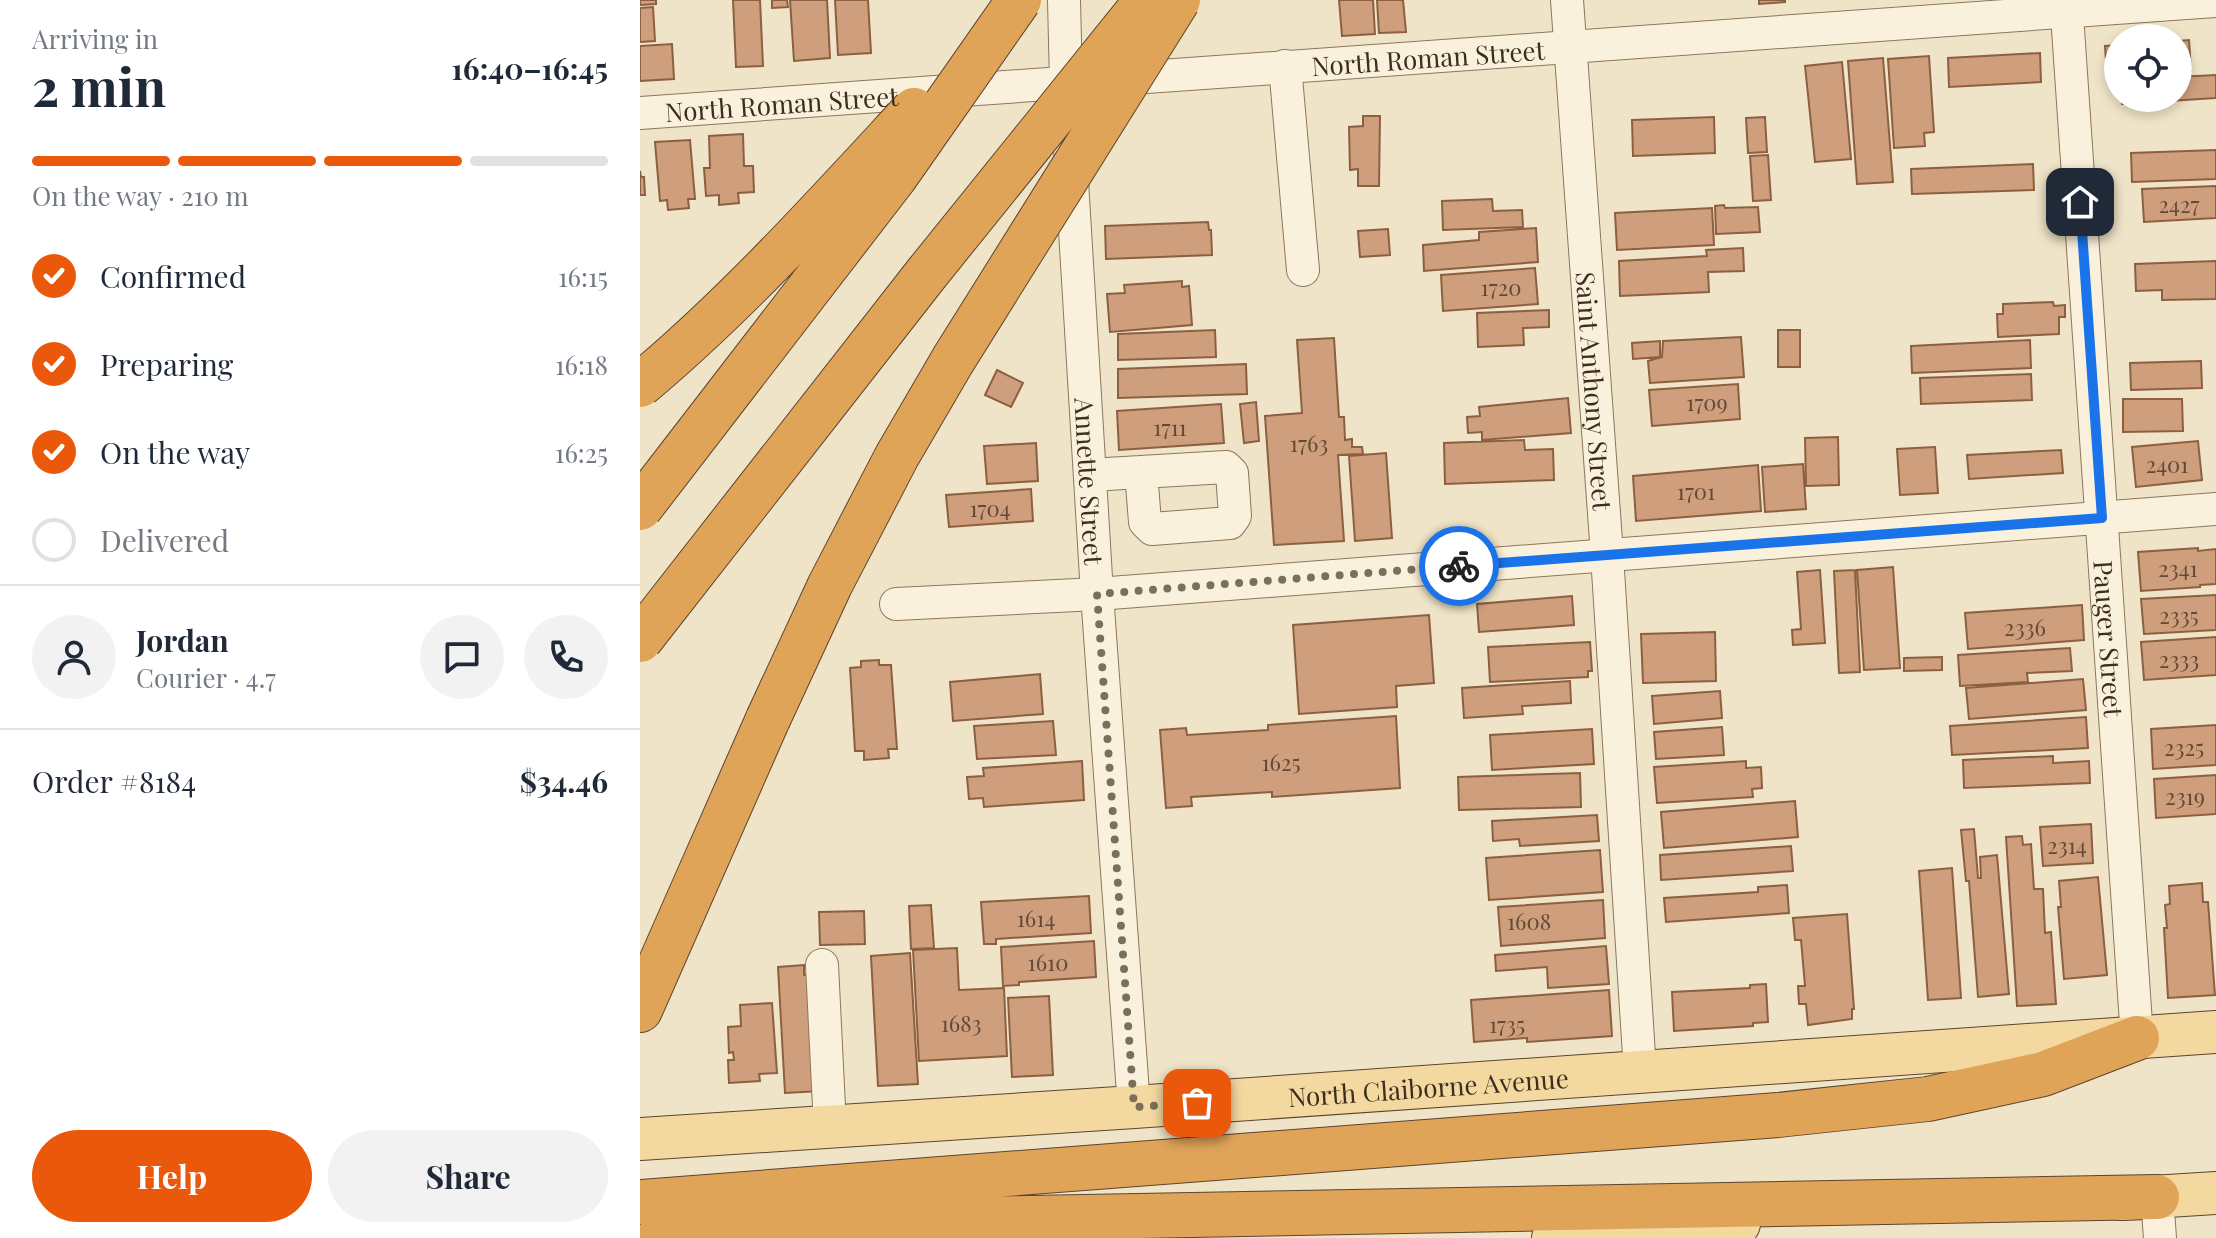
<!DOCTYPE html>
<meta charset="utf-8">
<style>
body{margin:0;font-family:"Playfair Display",serif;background:#f2f2f3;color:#1f2937;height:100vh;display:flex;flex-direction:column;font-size:30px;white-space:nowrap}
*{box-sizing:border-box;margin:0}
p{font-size:26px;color:#747a83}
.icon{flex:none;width:44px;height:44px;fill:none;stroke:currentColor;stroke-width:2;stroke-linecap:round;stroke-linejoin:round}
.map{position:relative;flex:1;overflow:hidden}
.details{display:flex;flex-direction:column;background:#fff;width:640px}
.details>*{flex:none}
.buttons{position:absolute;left:1464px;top:24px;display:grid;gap:16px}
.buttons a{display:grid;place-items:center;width:88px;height:88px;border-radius:50%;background:#fff;box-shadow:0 4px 12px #0003;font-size:40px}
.pin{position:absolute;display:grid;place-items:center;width:68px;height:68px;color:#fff;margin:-34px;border-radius:16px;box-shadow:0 4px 12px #0006}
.courier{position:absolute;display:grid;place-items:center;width:80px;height:80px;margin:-40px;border:6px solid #1a73e8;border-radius:50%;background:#fff;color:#222;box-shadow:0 2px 10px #0007}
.head em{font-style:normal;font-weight:700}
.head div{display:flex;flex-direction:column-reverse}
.head{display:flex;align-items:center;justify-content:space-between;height:136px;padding:0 32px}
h1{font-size:52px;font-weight:700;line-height:60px}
.bar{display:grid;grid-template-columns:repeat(4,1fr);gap:12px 8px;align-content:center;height:96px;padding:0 32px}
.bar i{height:10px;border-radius:6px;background:#e0e1e3}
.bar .selected{background:#ea580c}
.bar p{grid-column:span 4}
.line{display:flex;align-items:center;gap:20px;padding:0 32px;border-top:2px solid #e0e1e3}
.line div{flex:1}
.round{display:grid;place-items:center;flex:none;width:84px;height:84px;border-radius:42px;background:#f2f2f3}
ol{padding:0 32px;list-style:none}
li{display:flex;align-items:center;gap:24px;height:88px}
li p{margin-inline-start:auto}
li .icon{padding:8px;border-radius:50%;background:#ea580c;color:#fff;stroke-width:4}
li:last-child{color:#747a83}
li i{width:44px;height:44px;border:4px solid #e0e1e3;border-radius:50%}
.primary-button{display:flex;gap:16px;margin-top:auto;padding:16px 32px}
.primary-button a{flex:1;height:92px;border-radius:48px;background:#ea580c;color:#fff;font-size:32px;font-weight:700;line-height:92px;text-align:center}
.primary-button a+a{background:#f2f2f3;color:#1f2937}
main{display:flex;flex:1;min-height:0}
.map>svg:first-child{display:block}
</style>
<main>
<section class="details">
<div class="head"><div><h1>2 min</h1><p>Arriving in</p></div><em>16:40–16:45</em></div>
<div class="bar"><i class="selected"></i><i class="selected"></i><i class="selected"></i><i></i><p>On the way · 210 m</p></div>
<ol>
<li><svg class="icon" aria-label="check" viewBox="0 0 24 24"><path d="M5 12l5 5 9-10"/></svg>Confirmed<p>16:15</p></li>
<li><svg class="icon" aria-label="check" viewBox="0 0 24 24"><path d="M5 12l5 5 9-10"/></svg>Preparing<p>16:18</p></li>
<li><svg class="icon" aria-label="check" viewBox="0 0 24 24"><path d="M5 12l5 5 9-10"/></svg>On the way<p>16:25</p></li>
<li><i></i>Delivered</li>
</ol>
<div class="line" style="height:144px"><a class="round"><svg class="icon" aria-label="person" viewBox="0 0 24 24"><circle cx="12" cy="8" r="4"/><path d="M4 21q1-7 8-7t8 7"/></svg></a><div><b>Jordan</b><p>Courier · 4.7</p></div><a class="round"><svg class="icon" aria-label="chat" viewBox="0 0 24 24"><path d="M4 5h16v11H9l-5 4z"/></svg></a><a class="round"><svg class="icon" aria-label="phone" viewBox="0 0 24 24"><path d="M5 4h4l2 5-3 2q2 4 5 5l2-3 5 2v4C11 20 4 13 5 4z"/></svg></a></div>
<div class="line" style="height:104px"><div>Order #8184</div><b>$34.46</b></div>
<div class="primary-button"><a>Help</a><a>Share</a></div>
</section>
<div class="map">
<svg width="1576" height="1238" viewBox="0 0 1576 1238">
<rect width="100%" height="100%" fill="#f0e4c8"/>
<!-- building -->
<path fill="#cf9f7d" stroke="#8d5f41" stroke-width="2" d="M 0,0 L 16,0 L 16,4 L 0,5 Z
M 93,0 L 120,0 L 123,66 L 96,67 Z
M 132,0 L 147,0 L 148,7 L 132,8 Z
M 150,0 L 187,0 L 190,58 L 154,61 Z
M 195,0 L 228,0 L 231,53 L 198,55 Z
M 699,0 L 733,0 L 735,34 L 702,36 Z
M 737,0 L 763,0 L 766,32 L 739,33 Z
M 1119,0 L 1145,0 L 1145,2 L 1119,4 Z
M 13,7 L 15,41 L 0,42 L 0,8 Z
M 1549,40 L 1551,70 L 1538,71 L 1538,41 Z
M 32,44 L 34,79 L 0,81 L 0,46 Z
M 1478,45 L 1478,75 L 1467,76 L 1465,46 Z
M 1400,53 L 1401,82 L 1309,87 L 1308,58 Z
M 1289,56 L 1294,132 L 1284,133 L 1285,146 L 1254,148 L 1248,59 Z
M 1243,58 L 1253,182 L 1217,184 L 1208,61 Z
M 1202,62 L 1211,159 L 1175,162 L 1165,66 Z
M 1576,75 L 1576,98 L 1482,104 L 1482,98 L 1538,98 L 1538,77 Z
M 723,116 L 740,116 L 739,186 L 718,186 L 718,169 L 710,170 L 709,127 L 723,126 Z
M 1074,117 L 1075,153 L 993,156 L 992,120 Z
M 1125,117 L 1127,152 L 1108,153 L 1106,118 Z
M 103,134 L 104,166 L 113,166 L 114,192 L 98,193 L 99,203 L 79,205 L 79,195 L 66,196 L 64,168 L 70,168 L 69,136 Z
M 50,140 L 55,199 L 48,199 L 49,208 L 28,210 L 27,200 L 20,201 L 15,142 Z
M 1576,150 L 1576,179 L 1492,182 L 1491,153 Z
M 1128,155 L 1131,200 L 1113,201 L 1110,156 Z
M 1393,164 L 1394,190 L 1272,194 L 1271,169 Z
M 0,171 L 1,177 L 4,177 L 5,195 L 0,195 Z
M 1576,186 L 1576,218 L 1504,222 L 1502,189 Z
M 852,199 L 853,211 L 882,210 L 883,227 L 803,230 L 802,201 Z
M 1084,205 L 1085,208 L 1118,207 L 1120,232 L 1076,234 L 1075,206 Z
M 1072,208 L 1074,245 L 977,250 L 975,213 Z
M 568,222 L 569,230 L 571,230 L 572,255 L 466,259 L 465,226 Z
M 896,228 L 898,262 L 784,271 L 783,245 L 839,240 L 839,232 Z
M 748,229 L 750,255 L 720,257 L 718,231 Z
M 1103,248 L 1104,271 L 1068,272 L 1069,292 L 980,296 L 979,261 L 1067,256 L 1066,250 Z
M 1576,261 L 1576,299 L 1522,300 L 1522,290 L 1496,291 L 1495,264 Z
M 895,268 L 898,304 L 803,311 L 801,275 Z
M 542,281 L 542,287 L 549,286 L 552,325 L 470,332 L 467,294 L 485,293 L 484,285 Z
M 1413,302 L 1414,306 L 1425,305 L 1425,317 L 1419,317 L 1419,334 L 1358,337 L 1357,314 L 1363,314 L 1363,304 Z
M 909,310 L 909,327 L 883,328 L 884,345 L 838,347 L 837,313 Z
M 575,330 L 576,357 L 478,360 L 478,334 Z
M 1138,330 L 1160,330 L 1160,367 L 1138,367 Z
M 1101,337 L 1104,377 L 1010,383 L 1008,361 L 1022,357 L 1023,341 Z
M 694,338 L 699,417 L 704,417 L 705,440 L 712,439 L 712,447 L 722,447 L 723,454 L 698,455 L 704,541 L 634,545 L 625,416 L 662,413 L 657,340 Z
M 1390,340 L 1391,368 L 1272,373 L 1271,346 Z
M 1020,341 L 1020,357 L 993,359 L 992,343 Z
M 1561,361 L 1562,388 L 1491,390 L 1490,363 Z
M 606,364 L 607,394 L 478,398 L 478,369 Z
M 357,370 L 383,383 L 371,407 L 345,395 Z
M 1391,374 L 1392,400 L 1281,404 L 1280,378 Z
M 1098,384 L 1100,419 L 1012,426 L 1009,390 Z
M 928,398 L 931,433 L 842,440 L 842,432 L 828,433 L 827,417 L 840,416 L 839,407 Z
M 1483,399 L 1542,399 L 1543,431 L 1483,432 Z
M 616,402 L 619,441 L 604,443 L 600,404 Z
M 581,404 L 584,443 L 479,450 L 477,411 Z
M 1198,437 L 1199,485 L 1166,486 L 1165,438 Z
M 884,440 L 885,450 L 913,449 L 914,480 L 805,484 L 804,443 Z
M 1558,441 L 1562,480 L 1496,487 L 1492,447 Z
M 396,443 L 398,481 L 347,484 L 344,446 Z
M 1295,447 L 1298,493 L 1260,495 L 1257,449 Z
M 1421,450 L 1423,473 L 1329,479 L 1327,455 Z
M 746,453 L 752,538 L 715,541 L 709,456 Z
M 1163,464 L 1166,509 L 1125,512 L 1122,467 Z
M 1118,465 L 1121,511 L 996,521 L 993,476 Z
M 391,489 L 393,521 L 309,527 L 306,495 Z
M 1558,548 L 1558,551 L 1576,549 L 1576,584 L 1560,585 L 1560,587 L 1501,591 L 1498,552 Z
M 1253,567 L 1260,668 L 1224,670 L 1217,570 Z
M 1180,570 L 1185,643 L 1153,645 L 1152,630 L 1161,629 L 1157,572 Z
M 1215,570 L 1220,672 L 1199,673 L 1194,571 Z
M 1576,595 L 1576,630 L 1504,634 L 1501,599 Z
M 932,596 L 934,625 L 839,632 L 837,604 Z
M 1442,605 L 1444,640 L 1328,649 L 1325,613 Z
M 789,615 L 794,683 L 756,686 L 757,707 L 659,714 L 653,625 Z
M 1075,632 L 1076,681 L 1003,683 L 1001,634 Z
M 1576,637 L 1576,675 L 1504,680 L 1501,642 Z
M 950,642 L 952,671 L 948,671 L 948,677 L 850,682 L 848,647 Z
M 1430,648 L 1432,671 L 1387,673 L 1388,682 L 1320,686 L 1318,655 Z
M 1302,657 L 1302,670 L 1264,671 L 1264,658 Z
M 239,660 L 239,665 L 251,665 L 257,749 L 248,749 L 249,758 L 224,760 L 224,751 L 215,751 L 210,668 L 221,667 L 221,661 Z
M 400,674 L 403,714 L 313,721 L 310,682 Z
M 1443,679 L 1446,710 L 1329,719 L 1326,688 Z
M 930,681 L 931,703 L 882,706 L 883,714 L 824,718 L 822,688 Z
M 1080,691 L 1082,718 L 1014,724 L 1012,696 Z
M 756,716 L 760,788 L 632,797 L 632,792 L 551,797 L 552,806 L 526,808 L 520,730 L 546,728 L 547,735 L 628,730 L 628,725 Z
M 1446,717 L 1448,748 L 1312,755 L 1310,726 Z
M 413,721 L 416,755 L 337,759 L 334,726 Z
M 1576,725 L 1576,765 L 1513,769 L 1511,729 Z
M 1082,727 L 1084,755 L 1016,759 L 1014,732 Z
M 952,729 L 954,764 L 852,770 L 850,735 Z
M 1413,756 L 1413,763 L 1449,761 L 1450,783 L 1324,788 L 1323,760 Z
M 442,761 L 444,800 L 344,807 L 343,798 L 329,799 L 327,777 L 344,776 L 343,768 Z
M 1106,761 L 1106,768 L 1121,767 L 1122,788 L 1112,789 L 1113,797 L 1017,803 L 1014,767 Z
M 940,773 L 941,807 L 819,810 L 818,777 Z
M 1576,775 L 1576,814 L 1516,818 L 1514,779 Z
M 1155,801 L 1158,837 L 1024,848 L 1021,812 Z
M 957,815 L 959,841 L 880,846 L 879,839 L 853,841 L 852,821 Z
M 1451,824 L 1453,863 L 1403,866 L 1400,827 Z
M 1334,829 L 1338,878 L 1341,878 L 1340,857 L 1357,855 L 1369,994 L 1338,997 L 1329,881 L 1326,881 L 1321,830 Z
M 1382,836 L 1383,845 L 1391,844 L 1394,889 L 1403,889 L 1405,933 L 1411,932 L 1416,1004 L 1377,1006 L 1366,837 Z
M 1151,846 L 1153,871 L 1021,880 L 1020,855 Z
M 960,850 L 963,892 L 849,900 L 846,858 Z
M 1312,868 L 1321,998 L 1288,1000 L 1279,871 Z
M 1458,877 L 1467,975 L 1424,979 L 1418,907 L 1421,907 L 1419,881 Z
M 1562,883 L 1563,902 L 1568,902 L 1575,995 L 1528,998 L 1524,928 L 1527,928 L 1525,905 L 1530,904 L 1529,886 Z
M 1147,885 L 1149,913 L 1026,922 L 1024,898 L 1118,892 L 1118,887 Z
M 449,896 L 451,933 L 356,939 L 356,944 L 344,944 L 341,902 Z
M 963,900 L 965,938 L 861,946 L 858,907 Z
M 291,905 L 294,948 L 271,949 L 269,906 Z
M 224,911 L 225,944 L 180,945 L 179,912 Z
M 1207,914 L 1214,1009 L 1212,1009 L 1212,1019 L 1168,1025 L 1166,1004 L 1159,1004 L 1158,986 L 1165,986 L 1161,940 L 1155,940 L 1153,918 Z
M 454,941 L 456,977 L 379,982 L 379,985 L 363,986 L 361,947 Z
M 966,946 L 969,984 L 908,988 L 907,967 L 856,971 L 855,955 Z
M 317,948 L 319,990 L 364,988 L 367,1056 L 279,1061 L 273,950 Z
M 270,953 L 278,1084 L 238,1086 L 231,956 Z
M 164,965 L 164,975 L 175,974 L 181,1091 L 145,1093 L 138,967 Z
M 1126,984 L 1128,1022 L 1113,1023 L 1113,1026 L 1034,1031 L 1032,992 L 1110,988 L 1110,985 Z
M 969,990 L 972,1036 L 887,1042 L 887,1038 L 834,1042 L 831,1000 Z
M 409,996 L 413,1075 L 372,1077 L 368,998 Z
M 132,1003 L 137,1073 L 119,1074 L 120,1081 L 89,1083 L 88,1060 L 94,1060 L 93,1052 L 89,1053 L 88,1027 L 101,1026 L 100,1005 Z"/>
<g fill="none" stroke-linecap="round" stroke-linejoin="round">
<defs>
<g id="minor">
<path id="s1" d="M 424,0 L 426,82 L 457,594 L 494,1107"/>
<path id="s2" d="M 927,0 L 967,555 L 1000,1071"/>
<path id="s3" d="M 1426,0 L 1497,1038"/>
<path d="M 645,66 L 663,270"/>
<path id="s4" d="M 0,113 L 1576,1"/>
<path d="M 450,475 L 586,467 L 592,473 L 595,516 L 590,523 L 512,529 L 505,522 L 501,472"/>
<path d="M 256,604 L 457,594 L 1576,509"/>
<path d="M 182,965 L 190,1127"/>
<path d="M 1517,1197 L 1520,1238"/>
</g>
<g id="major">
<path id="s5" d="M 0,1139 L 494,1107 L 1576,1032"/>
<path d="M 1481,1199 L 1576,1193"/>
<path d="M 913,1238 L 1099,1224"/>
</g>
<path id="highway" d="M 0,1010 L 128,719
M 0,1202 L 1138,1115 L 1288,1099 L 1403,1074 L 1497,1038
M 18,1238 L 283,1220 L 1517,1197"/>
</defs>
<!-- minor casing -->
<use href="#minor" stroke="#8d765c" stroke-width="34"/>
<!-- major casing -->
<use href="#major" stroke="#5b4430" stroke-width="44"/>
<!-- highway casing -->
<use href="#highway" stroke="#5b4430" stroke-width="46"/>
<!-- minor -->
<use href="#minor" stroke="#faf1dc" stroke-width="32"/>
<!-- major -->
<use href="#major" stroke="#f3d9a0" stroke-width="42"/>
<!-- highway -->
<use href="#highway" stroke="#e0a458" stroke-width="44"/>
<defs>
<path id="highway-bridge" d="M 0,385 C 100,301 186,205 274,110
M 0,508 L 255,177 L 379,0
M 0,640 L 287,273 L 507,0
M 128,719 L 190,585 L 257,456 L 313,360 L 538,0"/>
</defs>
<!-- highway-bridge casing -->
<use href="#highway-bridge" stroke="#5b4430" stroke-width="46" stroke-linecap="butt"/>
<!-- highway-bridge -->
<use href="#highway-bridge" stroke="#e0a458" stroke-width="44"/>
</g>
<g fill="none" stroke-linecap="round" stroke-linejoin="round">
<!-- done -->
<path stroke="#7c6e5b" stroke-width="8" stroke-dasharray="0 14.4" d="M 557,1103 L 494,1107 L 457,594 L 819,566"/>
<!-- route -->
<path stroke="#1a73e8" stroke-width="10" d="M 819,566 L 1462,518 L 1440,202"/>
</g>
<g text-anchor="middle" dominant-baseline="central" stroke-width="7" stroke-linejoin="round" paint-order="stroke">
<!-- number labels -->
<g font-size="22" fill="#624a37">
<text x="1539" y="204">2427</text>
<text x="861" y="287">1720</text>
<text x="1067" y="402">1709</text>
<text x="530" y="427">1711</text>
<text x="669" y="443">1763</text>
<text x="1527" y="464">2401</text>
<text x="1056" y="491">1701</text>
<text x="350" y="508">1704</text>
<text x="1538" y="568">2341</text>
<text x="1539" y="615">2335</text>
<text x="1385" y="627">2336</text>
<text x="1539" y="659">2333</text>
<text x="1544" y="747">2325</text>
<text x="641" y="762">1625</text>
<text x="1545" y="796">2319</text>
<text x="1427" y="845">2314</text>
<text x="396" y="918">1614</text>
<text x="889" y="921">1608</text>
<text x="408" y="962">1610</text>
<text x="321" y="1023">1683</text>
<text x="867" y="1024">1735</text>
</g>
<!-- street labels -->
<g font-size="26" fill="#3d2e20" stroke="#f7eed8">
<text stroke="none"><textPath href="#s4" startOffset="790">North Roman Street</textPath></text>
<text stroke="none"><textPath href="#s4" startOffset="142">North Roman Street</textPath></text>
<text stroke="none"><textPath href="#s2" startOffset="392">Saint Anthony Street</textPath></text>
<text stroke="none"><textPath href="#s1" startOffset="482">Annette Street</textPath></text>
<text stroke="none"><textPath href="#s3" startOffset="640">Pauger Street</textPath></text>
<text stroke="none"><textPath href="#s5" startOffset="790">North Claiborne Avenue</textPath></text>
</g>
</g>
</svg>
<div class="buttons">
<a><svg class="icon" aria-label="locate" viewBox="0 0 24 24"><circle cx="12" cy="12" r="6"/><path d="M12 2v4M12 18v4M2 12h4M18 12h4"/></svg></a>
</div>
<div class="pin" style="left:557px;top:1103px;background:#ea580c"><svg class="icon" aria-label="bag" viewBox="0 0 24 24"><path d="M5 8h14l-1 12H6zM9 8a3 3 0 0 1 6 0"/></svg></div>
<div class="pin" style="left:1440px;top:202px;background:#1f2937"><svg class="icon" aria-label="home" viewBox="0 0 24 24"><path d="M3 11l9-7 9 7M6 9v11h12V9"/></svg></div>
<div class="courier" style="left:819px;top:566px"><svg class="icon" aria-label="bike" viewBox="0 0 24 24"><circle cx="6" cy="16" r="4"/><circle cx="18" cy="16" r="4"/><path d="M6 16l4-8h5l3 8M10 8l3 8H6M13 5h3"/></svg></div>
</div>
</main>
